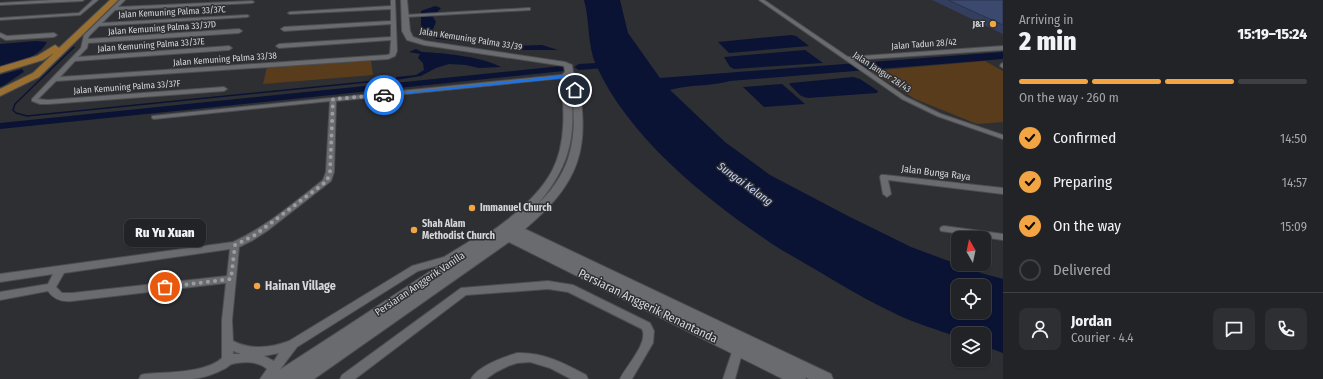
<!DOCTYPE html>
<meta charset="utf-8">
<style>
body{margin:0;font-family:"Fira Sans Condensed",sans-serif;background:#2e2f32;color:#f1f3f6;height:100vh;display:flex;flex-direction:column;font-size:15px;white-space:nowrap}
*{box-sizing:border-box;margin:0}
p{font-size:13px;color:#a2a4a7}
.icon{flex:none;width:22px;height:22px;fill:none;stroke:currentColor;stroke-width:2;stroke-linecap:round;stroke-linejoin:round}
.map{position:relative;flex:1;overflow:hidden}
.drawer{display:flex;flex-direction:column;background:#222326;width:320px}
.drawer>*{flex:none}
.needle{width:26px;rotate:351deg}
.tools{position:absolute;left:951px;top:231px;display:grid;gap:8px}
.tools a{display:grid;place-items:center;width:40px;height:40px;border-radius:8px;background:#222326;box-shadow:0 1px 3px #0004,0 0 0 1px #3f4043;font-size:20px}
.pin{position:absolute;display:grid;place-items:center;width:34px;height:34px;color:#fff;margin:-17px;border:2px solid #fff;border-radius:50%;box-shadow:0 1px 4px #0007}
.courier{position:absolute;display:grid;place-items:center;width:40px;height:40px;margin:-20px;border:3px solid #1a73e8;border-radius:50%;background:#fff;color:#222;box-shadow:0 1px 5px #0007}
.bubble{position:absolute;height:28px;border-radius:8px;background:#222326;box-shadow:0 1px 3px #0004,0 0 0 1px #3f4043;font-size:13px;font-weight:800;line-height:28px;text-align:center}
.head em{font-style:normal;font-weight:800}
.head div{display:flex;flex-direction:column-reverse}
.head{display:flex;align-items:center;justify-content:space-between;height:68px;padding:0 16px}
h1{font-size:26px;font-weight:800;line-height:30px}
.bar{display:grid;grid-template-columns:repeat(4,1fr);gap:6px 4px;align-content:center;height:48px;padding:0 16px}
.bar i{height:5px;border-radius:3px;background:#3f4043}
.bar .active{background:#f3a443}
.bar p{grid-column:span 4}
.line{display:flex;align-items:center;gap:10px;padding:0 16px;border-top:1px solid #3f4043}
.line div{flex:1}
.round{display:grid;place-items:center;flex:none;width:42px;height:42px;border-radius:8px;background:#2e2f32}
ol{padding:0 16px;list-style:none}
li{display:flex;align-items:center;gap:12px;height:44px}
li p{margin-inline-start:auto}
li .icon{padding:4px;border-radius:50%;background:#f3a443;color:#111;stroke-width:4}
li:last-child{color:#a2a4a7}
li i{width:22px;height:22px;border:2px solid #3f4043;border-radius:50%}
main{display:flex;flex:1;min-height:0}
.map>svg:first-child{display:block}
</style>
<main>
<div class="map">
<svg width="1003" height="379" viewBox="0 0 1003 379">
<rect width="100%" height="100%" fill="#2e2f33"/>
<!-- green -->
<path fill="#593c1c" d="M 371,61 L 373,75 L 263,84 L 267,67 Z
M 985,61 L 1003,71 L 1003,122 L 977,124 L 915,99 L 871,71 Z"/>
<!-- water -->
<path fill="#0a1333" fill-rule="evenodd" d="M 584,0 L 620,0 L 628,33 L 660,78 L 1003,52 L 1003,59 L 730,81 C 710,87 689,84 670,90 L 725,142 L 770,175 L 848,216 L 911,247 L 981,273 L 1003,279 L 1003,353 L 984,346 L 984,334 L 958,334 L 958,337 C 938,330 917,324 898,315 C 868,301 840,284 811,267 C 796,258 779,249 765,239 C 702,196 628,136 596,65 C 587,45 590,21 584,0 ZM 958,286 L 984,286 L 984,312 L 958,312 Z
M 435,6 L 441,8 L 433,17 L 436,22 L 431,34 L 425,33 L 421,30 L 421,11 Z
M 791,35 L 796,36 L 809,46 L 729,53 L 718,42 Z
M 36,41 L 47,42 C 39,58 16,63 0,66 L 0,44 Z
M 542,45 L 558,50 L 521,50 L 520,48 L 506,46 Z
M 416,49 L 422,52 C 446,53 482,57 501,67 L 479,68 L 466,65 L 449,64 L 436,68 L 421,76 L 396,80 L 396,77 L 416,75 L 424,70 L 423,63 L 418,58 L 420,54 L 409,52 Z
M 805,50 L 823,63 L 734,69 L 730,67 L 724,57 Z
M 22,69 L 24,72 C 15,77 9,83 0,87 L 0,75 Z
M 853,77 L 860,79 L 878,91 L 877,93 L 808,98 L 801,96 L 789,84 L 791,83 Z
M 782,84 L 805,104 L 764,107 L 743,87 Z"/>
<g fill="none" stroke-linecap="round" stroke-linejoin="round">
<!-- stream -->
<path stroke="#0a1333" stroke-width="1.5" d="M 431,34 L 436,38 L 506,46
M 74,47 L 15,104 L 13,110 L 16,113 L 27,116 L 396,79"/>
<!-- river -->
<path fill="#0a1333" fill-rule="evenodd" d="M 613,62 L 616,63 L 616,67 L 579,70 L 574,67 L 579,64 Z
M 561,66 L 564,67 L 564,71 L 0,129 L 0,123 Z"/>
<defs>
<path id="minor" d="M 53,0 L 84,0 L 82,1 L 0,5 L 0,3 Z
M 93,0 L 98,0 L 80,15 L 0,20 L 0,18 L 79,13 Z
M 120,0 L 125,0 L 118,7 L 252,1 L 254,2 L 252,3 L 115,10 L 102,23 L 247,15 L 249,16 L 247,17 L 99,26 L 89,36 L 88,39 L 239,29 L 242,31 L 239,33 L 88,43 L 87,48 L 78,57 L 229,46 L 232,48 L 229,50 L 75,61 L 60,77 L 387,55 L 390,54 L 391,40 L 279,48 L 276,46 L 279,44 L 391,37 L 391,24 L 284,31 L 281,29 L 284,27 L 391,21 L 391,9 L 290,14 L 288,13 L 290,12 L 391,6 L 391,0 L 395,0 L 397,51 L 395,56 L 388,59 L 56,81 L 38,99 L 48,100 L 224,87 L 227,89 L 224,91 L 48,104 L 40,104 L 32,101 L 32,99 L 81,48 L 84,35 Z
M 759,0 L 764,0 L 848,57 L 1003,46 L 1003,50 L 853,60 L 906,97 L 941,114 L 1003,135 L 1003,139 L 937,116 L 902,99 Z
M 528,8 L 530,8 L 530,10 L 405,17 L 403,16 L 405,15 Z
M 0,33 L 7,36 L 54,33 L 57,35 L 54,37 L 6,40 L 0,37 Z
M 1003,63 L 1003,68 L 1000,66 L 1001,64 Z
M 571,74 L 574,76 L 573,77 L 336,101 L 334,172 L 331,181 L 267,231 L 253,240 L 239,247 L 232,320 L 233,341 C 250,350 271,348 289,341 L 412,266 L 444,257 L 470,241 L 485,237 L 488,238 L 489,240 L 488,242 L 476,245 L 450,262 L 418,271 L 297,347 L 273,379 L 260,379 L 267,369 C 259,361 242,361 232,364 C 229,365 227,368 224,369 C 215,374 203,378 192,379 C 175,379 157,379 139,379 L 141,375 L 145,374 C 167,372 206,373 222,358 L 222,320 L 226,283 L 72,301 C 62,302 54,300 48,291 L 0,300 L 0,292 L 48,284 L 53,274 L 0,282 L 0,274 L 233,242 C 266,227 295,202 323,180 L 326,172 L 330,101 L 154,119 L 152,118 L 152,116 ZM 230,249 L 227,276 L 72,293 L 62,293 L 56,287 L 64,273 ZM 233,351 L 241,354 L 233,354 ZM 279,353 L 274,361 L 264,356 Z
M 881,175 L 885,175 L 1003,188 L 1003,194 L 888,180 L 891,194 L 887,197 L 883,194 L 880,177 Z
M 944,226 L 1003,234 L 1003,240 L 941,231 L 940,229 L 941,227 Z
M 548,281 L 573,285 L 650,323 L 654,331 L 653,343 L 632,379 L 620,379 C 626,366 649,343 642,329 L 568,292 L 548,289 L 466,295 L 355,379 L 340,379 L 342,375 L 461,288 Z
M 739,341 L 743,343 L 744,346 L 735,379 L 723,379 L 735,343 Z
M 517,353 C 543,352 564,363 586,375 L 588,379 L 571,379 L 550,368 L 530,362 L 517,363 L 508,366 L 496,372 L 486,379 L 471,379 C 478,366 504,357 517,353 Z"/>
<path id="secondary" d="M 401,0 L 407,0 L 410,31 L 413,37 L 425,41 L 565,62 L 572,65 L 573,72 L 577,76 C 591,147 581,182 525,229 L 831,374 L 833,379 L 809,379 L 805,377 L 806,379 L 783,379 L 509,242 L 314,379 L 271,379 L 273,374 C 324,341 375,308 426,274 C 466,248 529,214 552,171 C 567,143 564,107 561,76 L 565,72 L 564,66 L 424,45 L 407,40 L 402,31 ZM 570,80 C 578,130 576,168 537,205 C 573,163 576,133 570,80 Z"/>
<path id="primary" d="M 110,0 L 118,0 L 39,77 L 0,96 L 0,89 L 33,73 L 54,53 L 43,60 L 0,73 L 0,67 L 37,56 L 55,45 L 59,48 Z"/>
</defs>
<!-- minor casing -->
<use href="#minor" stroke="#4c4d50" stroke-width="2"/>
<!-- secondary casing -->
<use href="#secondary" stroke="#4c4d50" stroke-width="2"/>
<!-- primary casing -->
<use href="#primary" stroke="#4c4d50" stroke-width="2"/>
<!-- minor -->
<use href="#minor" fill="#696b6f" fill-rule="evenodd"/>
<!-- secondary -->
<use href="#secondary" fill="#696b6f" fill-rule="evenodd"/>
<!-- primary -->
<use href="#primary" fill="#986f31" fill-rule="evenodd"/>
</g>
<!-- wall -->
<path fill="#343f5f" d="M 932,0 L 1003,0 L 1003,34 Z"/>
<!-- building -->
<path fill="#3c496e" stroke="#2a334d" d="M 948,0 L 1003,0 L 1003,25 Z"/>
<!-- route -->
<path fill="#1a73e8" d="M 565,75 L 574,75 L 577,91 L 573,90 L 570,78 L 565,78 L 384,96 L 381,95 Z"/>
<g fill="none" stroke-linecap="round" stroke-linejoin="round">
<!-- done -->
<path stroke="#9b9ca0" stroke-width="4" stroke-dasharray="0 7.2" d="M 165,287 L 231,279 L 235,245 L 255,235 L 327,181 L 330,172 L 333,99 L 384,95"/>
</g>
<!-- markers -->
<g fill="#f3a443" stroke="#2e2f33" stroke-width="1.5">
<circle cx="993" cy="24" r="4"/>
<circle cx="472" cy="208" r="4"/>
<circle cx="414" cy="230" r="4"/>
<circle cx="257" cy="286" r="4"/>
</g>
<g text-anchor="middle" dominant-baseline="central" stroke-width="3" stroke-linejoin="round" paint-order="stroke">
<!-- far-street labels -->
<g font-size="9" fill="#d6d7da" stroke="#2e2f33">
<text transform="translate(172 12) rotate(-3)">Jalan Kemuning Palma 33/37C</text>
<text transform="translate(162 28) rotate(-4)">Jalan Kemuning Palma 33/37D</text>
<text transform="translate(471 39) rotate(9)">Jalan Kemuning Palma 33/39</text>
<text transform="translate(924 44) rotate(-4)">Jalan Tadun 28/42</text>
<text transform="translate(151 45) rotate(-4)">Jalan Kemuning Palma 33/37E</text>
<text transform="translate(225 59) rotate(-4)">Jalan Kemuning Palma 33/38</text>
<text transform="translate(882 72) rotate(33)">Jalan Jangur 28/43</text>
<text transform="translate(127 87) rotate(-4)">Jalan Kemuning Palma 33/37F</text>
</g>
<!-- far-poi labels -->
<g font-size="9" font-weight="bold" fill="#d6d7da" stroke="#2e2f33" text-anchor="end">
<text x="985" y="24">J&amp;T</text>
</g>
<!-- street labels -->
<g font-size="10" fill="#d6d7da" stroke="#2e2f33">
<text transform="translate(936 173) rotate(7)">Jalan Bunga Raya</text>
<text transform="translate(420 284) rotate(-34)">Persiaran Anggerik Vanilla</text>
</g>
<!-- poi labels -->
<g font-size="10" font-weight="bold" fill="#d6d7da" stroke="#2e2f33" text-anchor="start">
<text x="480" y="208">Immanuel Church</text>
<text x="422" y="224">Shah Alam<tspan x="422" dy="12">Methodist Church</tspan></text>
</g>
<!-- water labels -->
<g font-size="11" font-style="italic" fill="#c7d6fd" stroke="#2e2f33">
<text transform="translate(745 184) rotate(36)">Sungai Kelang</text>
</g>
<!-- near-poi labels -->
<g font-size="12" font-weight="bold" fill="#d6d7da" stroke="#2e2f33" text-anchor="start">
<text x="265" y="286">Hainan Village</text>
</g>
<!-- near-street labels -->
<g font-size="12" fill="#d6d7da" stroke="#2e2f33">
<text transform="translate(648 306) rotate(26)">Persiaran Anggerik Renantanda</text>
</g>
</g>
</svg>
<div class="tools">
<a><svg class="needle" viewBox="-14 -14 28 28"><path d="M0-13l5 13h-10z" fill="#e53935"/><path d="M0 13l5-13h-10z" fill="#a2a4a7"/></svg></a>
<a><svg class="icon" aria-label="locate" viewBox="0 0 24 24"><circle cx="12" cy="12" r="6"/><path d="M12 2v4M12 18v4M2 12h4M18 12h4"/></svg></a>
<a><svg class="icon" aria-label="layers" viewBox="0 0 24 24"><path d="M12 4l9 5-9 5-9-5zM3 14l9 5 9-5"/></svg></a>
</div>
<div class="pin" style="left:165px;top:287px;background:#ea580c"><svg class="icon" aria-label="bag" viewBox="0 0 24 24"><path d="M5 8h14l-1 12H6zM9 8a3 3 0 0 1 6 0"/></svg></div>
<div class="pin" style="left:575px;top:90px;background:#1f2937"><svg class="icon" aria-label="home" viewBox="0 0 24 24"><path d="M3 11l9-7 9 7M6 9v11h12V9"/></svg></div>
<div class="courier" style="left:384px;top:95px"><svg class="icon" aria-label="car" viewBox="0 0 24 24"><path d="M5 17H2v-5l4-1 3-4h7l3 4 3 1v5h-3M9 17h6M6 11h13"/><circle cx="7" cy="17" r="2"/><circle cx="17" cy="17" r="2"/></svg></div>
<div class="bubble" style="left:124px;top:219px;width:82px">Ru Yu Xuan</div>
</div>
<section class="drawer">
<div class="head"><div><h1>2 min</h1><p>Arriving in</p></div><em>15:19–15:24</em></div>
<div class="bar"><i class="active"></i><i class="active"></i><i class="active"></i><i></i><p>On the way · 260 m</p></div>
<ol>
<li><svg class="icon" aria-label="check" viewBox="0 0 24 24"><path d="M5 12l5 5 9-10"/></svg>Confirmed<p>14:50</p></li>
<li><svg class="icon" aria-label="check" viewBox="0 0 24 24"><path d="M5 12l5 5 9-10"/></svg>Preparing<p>14:57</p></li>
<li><svg class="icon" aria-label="check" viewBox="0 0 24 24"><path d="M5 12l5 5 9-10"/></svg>On the way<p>15:09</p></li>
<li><i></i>Delivered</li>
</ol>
<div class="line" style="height:72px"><a class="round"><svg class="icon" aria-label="person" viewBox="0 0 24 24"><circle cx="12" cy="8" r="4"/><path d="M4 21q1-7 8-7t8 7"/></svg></a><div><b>Jordan</b><p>Courier · 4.4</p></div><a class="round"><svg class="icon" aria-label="chat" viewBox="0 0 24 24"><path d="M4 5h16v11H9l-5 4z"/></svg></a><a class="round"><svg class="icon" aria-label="phone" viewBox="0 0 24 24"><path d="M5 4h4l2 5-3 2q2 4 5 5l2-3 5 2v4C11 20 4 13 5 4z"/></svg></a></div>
</section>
</main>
